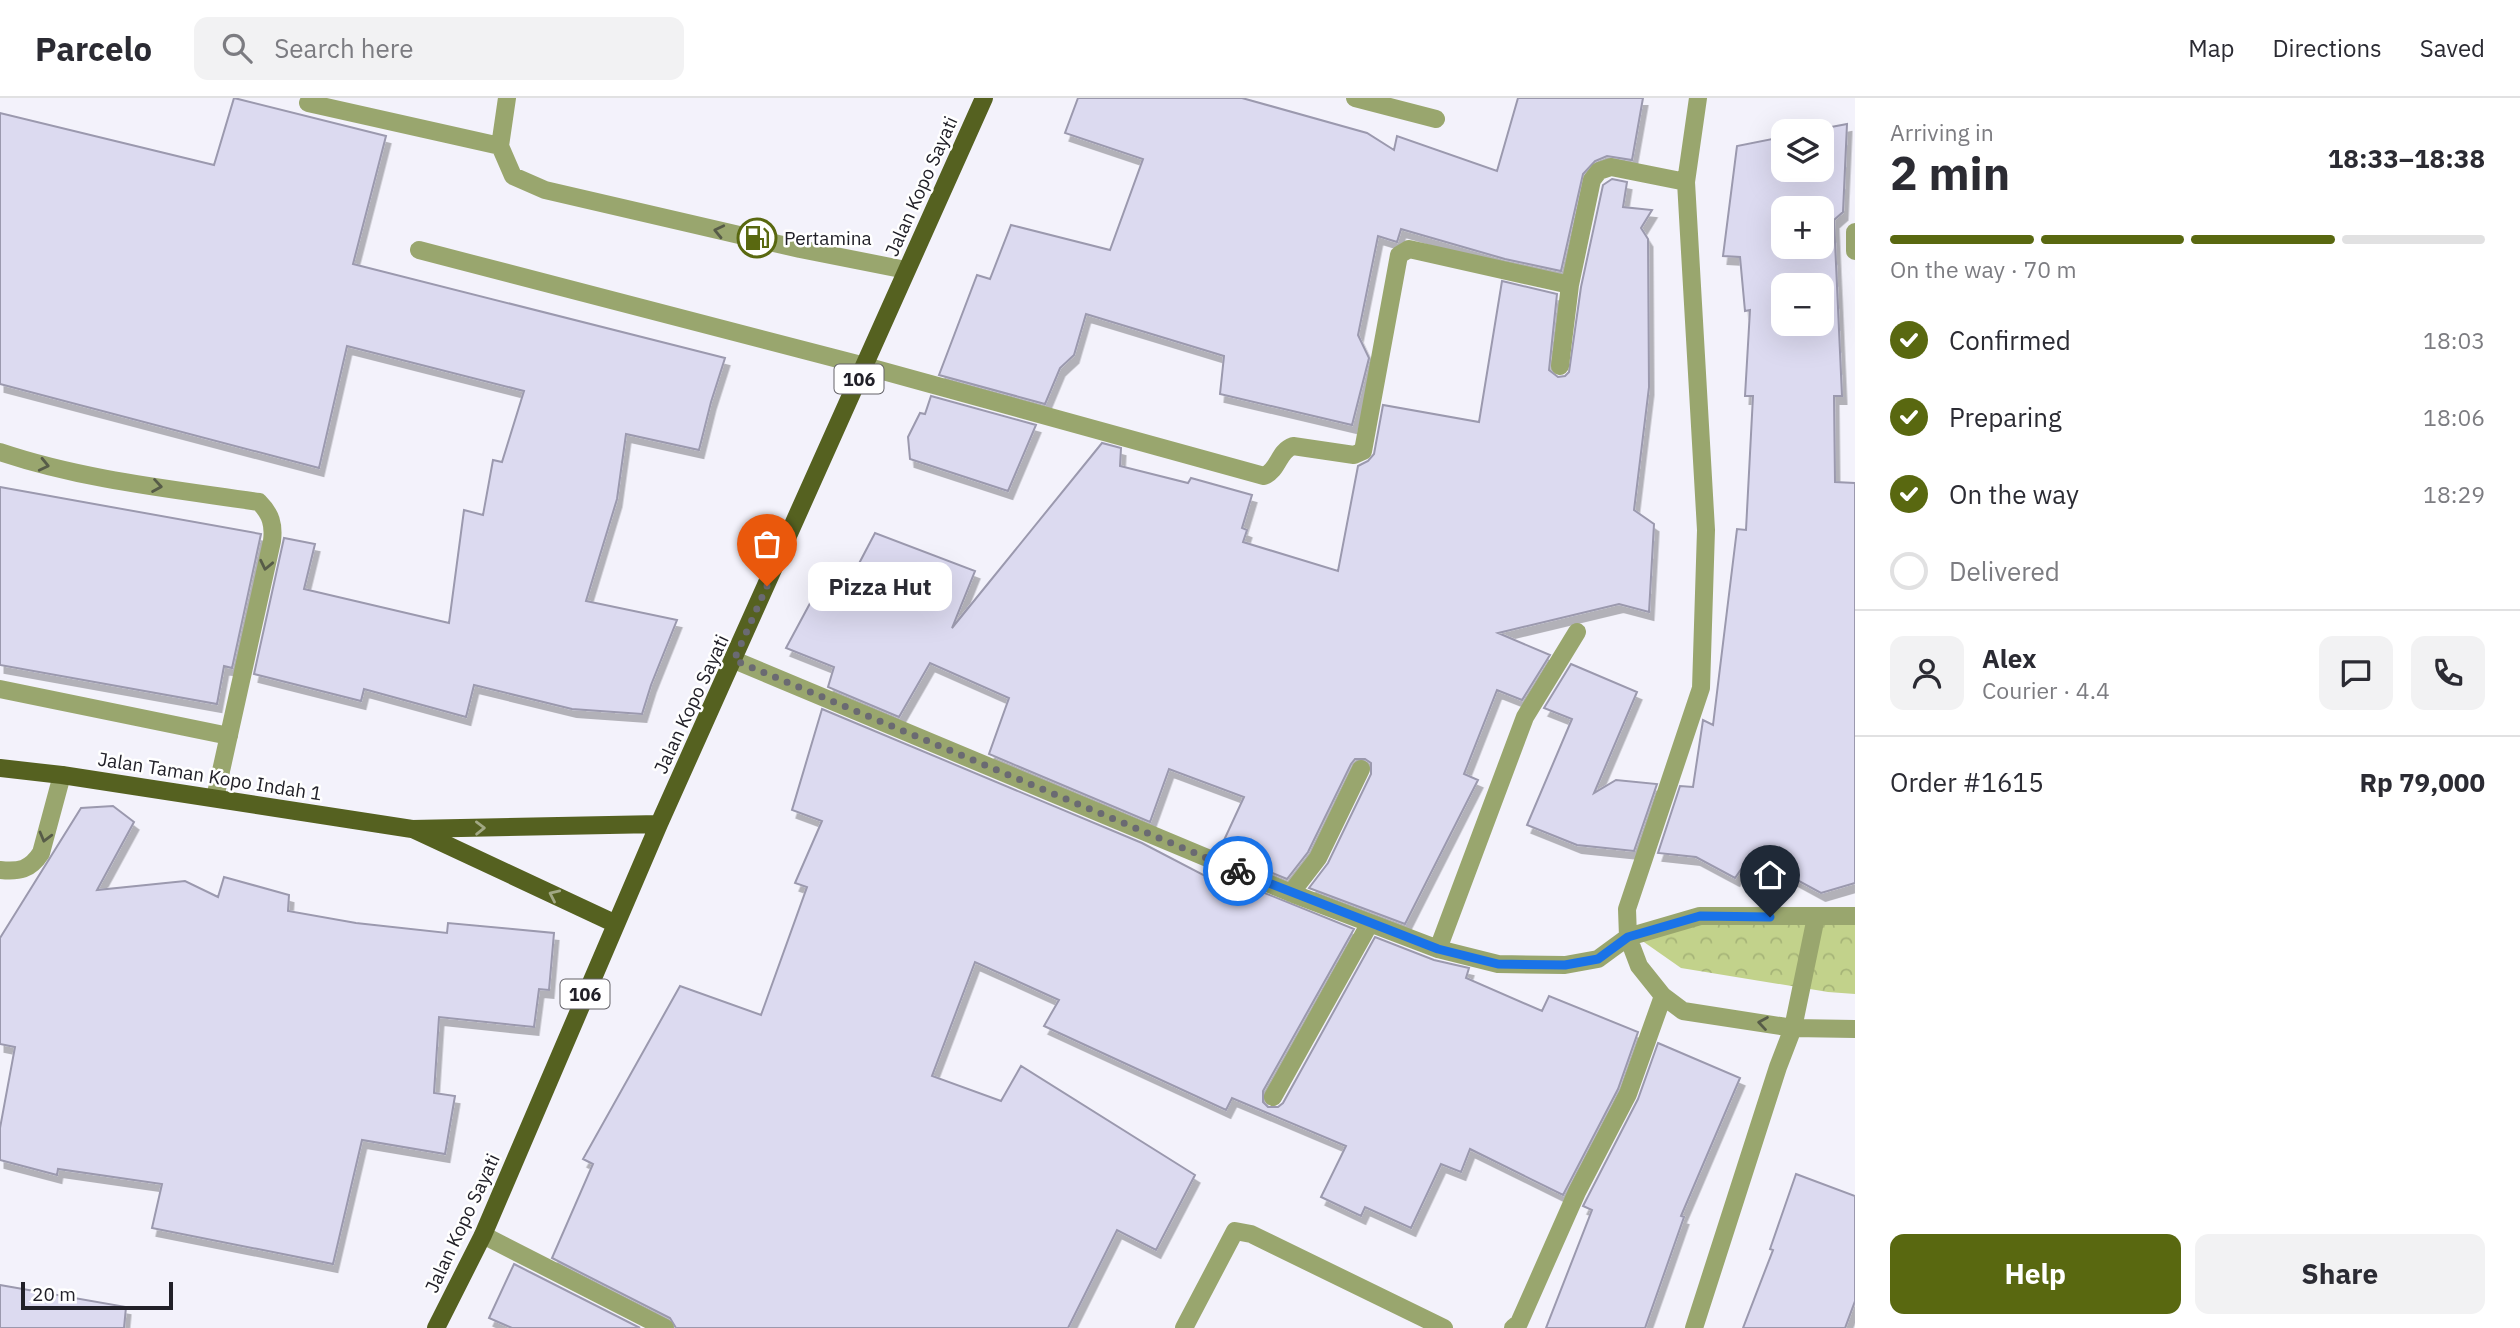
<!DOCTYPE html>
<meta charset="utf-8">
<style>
body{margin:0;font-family:"IBM Plex Sans",sans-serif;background:#f2f2f3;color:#2b2b33;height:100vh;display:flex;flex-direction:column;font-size:26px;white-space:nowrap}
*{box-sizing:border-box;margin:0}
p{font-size:23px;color:#7c7c81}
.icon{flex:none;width:38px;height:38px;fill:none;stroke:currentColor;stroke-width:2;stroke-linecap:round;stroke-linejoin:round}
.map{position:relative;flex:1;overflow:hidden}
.panel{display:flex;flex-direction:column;background:#fff;width:665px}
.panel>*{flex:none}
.controls{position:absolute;left:1771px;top:21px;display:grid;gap:14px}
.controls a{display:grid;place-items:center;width:63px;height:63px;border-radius:14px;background:#fff;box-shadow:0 7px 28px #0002;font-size:35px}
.scale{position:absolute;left:21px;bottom:18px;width:152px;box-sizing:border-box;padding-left:7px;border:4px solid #212028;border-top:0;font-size:19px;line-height:24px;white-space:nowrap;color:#212028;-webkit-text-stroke:5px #fff;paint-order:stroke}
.pin{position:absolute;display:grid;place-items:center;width:60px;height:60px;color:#fff;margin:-72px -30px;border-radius:50% 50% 50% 0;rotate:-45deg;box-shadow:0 0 7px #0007}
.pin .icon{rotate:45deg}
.courier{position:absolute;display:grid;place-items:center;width:70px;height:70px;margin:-35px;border:5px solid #1a73e8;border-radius:50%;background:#fff;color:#222;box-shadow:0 2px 9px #0007}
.bubble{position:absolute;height:49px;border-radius:14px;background:#fff;box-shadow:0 7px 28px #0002;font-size:23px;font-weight:700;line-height:49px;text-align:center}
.headline em{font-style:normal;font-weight:700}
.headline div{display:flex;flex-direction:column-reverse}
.headline{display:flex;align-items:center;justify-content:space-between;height:119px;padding:0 35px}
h1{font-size:46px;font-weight:700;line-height:52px}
.bar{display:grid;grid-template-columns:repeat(4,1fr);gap:10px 7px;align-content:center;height:84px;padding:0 35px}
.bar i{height:9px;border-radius:5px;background:#e1e1e2}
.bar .active{background:#596810}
.bar p{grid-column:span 4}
.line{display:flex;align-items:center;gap:18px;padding:0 35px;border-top:2px solid #e1e1e2}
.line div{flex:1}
.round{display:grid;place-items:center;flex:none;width:74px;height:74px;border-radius:14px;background:#f2f2f3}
ol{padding:0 35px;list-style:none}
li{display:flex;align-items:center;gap:21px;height:77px}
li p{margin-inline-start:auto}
li .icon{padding:7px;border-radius:50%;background:#596810;color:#fff;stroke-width:4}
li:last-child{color:#7c7c81}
li i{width:38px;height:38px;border:4px solid #e1e1e2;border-radius:50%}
.primary-button{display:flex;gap:14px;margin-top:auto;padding:14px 35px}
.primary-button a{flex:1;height:80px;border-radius:14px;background:#596810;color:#fff;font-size:28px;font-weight:700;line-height:80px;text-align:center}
.primary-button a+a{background:#f2f2f3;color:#2b2b33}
header{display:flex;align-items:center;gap:42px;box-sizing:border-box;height:98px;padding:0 35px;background:#fff;border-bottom:2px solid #e1e1e2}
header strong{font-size:33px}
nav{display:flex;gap:38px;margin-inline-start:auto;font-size:24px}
.search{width:490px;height:63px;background:#f2f2f3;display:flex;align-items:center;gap:18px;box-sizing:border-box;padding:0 24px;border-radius:14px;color:#7c7c81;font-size:26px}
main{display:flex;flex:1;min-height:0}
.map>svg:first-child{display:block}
</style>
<header>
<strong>Parcelo</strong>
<div class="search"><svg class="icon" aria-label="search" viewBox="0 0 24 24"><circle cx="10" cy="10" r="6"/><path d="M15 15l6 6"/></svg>Search here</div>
<nav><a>Map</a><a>Directions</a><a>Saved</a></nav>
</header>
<main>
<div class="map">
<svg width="1855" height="1230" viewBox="0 0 1855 1230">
<defs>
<pattern id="park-crowns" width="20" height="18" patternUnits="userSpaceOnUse" patternTransform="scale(1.75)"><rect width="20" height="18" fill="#c2d28b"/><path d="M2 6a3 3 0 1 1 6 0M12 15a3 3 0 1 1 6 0" fill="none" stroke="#a6b478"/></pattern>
<filter id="shadow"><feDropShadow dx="4.5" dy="8" stdDeviation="0" flood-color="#0004"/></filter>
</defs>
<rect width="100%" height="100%" fill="#f3f2fb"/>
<!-- park -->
<path fill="url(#park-crowns)" d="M 1686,816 L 1855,816 L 1855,896 L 1828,894 L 1681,870 L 1641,842 Z"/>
<!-- building -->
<path fill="#dcdaf0" stroke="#9b99ae" stroke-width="2" fill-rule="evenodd" filter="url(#shadow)" d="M 234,0 L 386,38 L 353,166 L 725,260 L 711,304 L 699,352 L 626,336 L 617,401 L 586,503 L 677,522 L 651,587 L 642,616 L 572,611 L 474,587 L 466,619 L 364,591 L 361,603 L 254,576 L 284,440 L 315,446 L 304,491 L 449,525 L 464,412 L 483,417 L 493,362 L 502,364 L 524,293 L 347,248 L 319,370 L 0,286 L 0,15 L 214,67 Z
M 1078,0 L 1242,0 L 1367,35 L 1394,52 L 1397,38 L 1497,73 L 1518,0 L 1643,0 L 1632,62 L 1607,58 L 1595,63 L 1583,76 L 1561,173 L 1505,161 L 1401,131 L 1397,144 L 1378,138 L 1358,237 L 1369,260 L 1352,327 L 1220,296 L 1224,258 L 1086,216 L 1074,257 L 1060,270 L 1045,306 L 939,277 L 977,177 L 990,181 L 1011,127 L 1110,152 L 1143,61 L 1065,35 Z
M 1847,26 L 1843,114 L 1834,122 L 1842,298 L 1834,298 L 1835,384 L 1855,385 L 1855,785 L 1821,795 L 1751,757 L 1735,780 L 1696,759 L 1658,755 L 1680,688 L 1693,689 L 1703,622 L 1713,627 L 1737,431 L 1746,432 L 1753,298 L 1745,298 L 1750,212 L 1745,213 L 1740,159 L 1723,158 L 1737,48 L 1783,39 L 1783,72 L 1822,72 L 1822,33 L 1810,33 ZM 1783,110 L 1822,110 L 1822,149 L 1783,149 ZM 1783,187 L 1822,187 L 1822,226 L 1783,226 Z
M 1612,81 L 1627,84 L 1623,109 L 1652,112 L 1641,130 L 1648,141 L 1649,289 L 1634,412 L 1654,426 L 1649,514 L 1619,506 L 1498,535 L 1550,557 L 1522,602 L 1497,592 L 1464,676 L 1478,682 L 1405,826 L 1309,790 L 1328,765 L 1371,676 L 1371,665 L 1365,661 L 1355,661 L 1351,666 L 1308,754 L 1287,781 L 1219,753 L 1244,699 L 1169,671 L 1150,724 L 989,656 L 1009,600 L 930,565 L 899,619 L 828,589 L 834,569 L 786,550 L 829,470 L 854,475 L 875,435 L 975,473 L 952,530 L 1102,345 L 1121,350 L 1120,368 L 1188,385 L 1191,380 L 1252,397 L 1242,430 L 1247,432 L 1243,444 L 1338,473 L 1358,368 L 1368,363 L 1374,356 L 1383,307 L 1479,324 L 1502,183 L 1557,196 L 1549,272 L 1558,279 L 1565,278 L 1569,274 L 1581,189 L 1603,87 Z
M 931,298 L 1036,327 L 1008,393 L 910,361 L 908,339 L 920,315 L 925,316 Z
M 0,389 L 261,436 L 232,570 L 224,568 L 217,606 L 0,567 Z
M 1571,566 L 1637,594 L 1594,695 L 1616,682 L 1657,686 L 1634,753 L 1577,747 L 1527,727 L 1572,621 L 1544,610 Z
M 822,611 L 1142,745 L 1207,779 L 1210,773 L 1354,831 L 1263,993 L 1263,1004 L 1268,1009 L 1278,1009 L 1283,1005 L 1375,839 L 1434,862 L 1469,870 L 1466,880 L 1542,913 L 1549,898 L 1638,934 L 1618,991 L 1563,1097 L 1470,1051 L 1461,1074 L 1441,1066 L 1411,1130 L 1365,1109 L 1361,1118 L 1321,1099 L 1346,1048 L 1232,1000 L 1226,1012 L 1044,928 L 1059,902 L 975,864 L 932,978 L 1001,1003 L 1021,968 L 1195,1077 L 1156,1152 L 1117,1132 L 1068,1230 L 676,1230 L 670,1220 L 552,1160 L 593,1066 L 583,1061 L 680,888 L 761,917 L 807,789 L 795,785 L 822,723 L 792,712 Z
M 113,708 L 134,724 L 97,792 L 185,783 L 218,799 L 224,779 L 289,797 L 288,813 L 356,825 L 447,835 L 448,825 L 554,835 L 549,892 L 539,891 L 534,929 L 439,919 L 434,995 L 455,998 L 445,1056 L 362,1042 L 333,1166 L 152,1130 L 162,1086 L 58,1071 L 57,1077 L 0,1062 L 0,1030 L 15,949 L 0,946 L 0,840 L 81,710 Z
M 1658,945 L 1740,980 L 1681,1118 L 1684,1119 L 1645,1230 L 1546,1230 L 1592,1112 L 1583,1108 L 1638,1001 Z
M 1796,1076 L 1855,1098 L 1855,1203 L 1845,1230 L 1743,1230 L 1773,1152 L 1770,1151 Z
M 514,1166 L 640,1230 L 512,1230 L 489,1220 Z
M 0,1187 L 126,1209 L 124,1230 L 0,1230 Z"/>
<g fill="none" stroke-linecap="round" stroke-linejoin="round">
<!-- minor -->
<path stroke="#99a66e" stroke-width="18" d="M 507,0 L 500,48 L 513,78 L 545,92 L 800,151 L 906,172
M 1355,0 L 1436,21
M 1698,0 L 1686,84 L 1706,432 L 1701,590 L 1627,811 L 1628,839 L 1639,868 L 1663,898 L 1683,913 L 1793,930 L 1855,931
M 308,5 L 500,48
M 1855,134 L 1855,153
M 419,152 L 865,268 L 1264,378 C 1279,372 1278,353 1293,348 L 1354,357 L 1363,353 L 1399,157 L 1409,151 L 1570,187
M 1560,268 L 1570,187 L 1592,82 L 1599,73 L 1611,69 L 1686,84
M 0,354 C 83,382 172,391 259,404 C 271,416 274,427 272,443 L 215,700
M 734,562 L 1291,795 L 1438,851 L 1498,866 L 1565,867 L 1598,861 L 1628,839 L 1700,818 L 1855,818
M 0,591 L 229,638
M 0,772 C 19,774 30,772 41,755 L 62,677
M 1291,795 L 1318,760 L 1361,671
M 1438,851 L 1525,619 L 1577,534
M 1273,999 L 1370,825
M 483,1137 L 665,1230
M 1184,1230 L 1235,1133 L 1251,1136 L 1444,1230
M 1513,1230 L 1519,1225 L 1577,1094 L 1628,996 L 1663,898
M 1694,1230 L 1778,969 L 1793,930 L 1816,819"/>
<!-- major -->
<path stroke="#556120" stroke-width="18" d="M 0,670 L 62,677 L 412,731 L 659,726
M 415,732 L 616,826
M 436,1230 L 483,1137 L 659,726 L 984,0"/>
</g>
<!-- one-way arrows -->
<defs><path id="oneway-chevron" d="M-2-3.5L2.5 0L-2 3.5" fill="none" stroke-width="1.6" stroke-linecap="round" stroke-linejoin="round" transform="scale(1.75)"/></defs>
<g stroke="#575c48">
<use href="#oneway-chevron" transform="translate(719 133) rotate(-167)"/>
<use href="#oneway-chevron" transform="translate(44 367) rotate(13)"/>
<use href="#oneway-chevron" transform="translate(157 388) rotate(9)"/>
<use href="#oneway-chevron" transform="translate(266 467) rotate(102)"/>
<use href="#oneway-chevron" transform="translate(45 739) rotate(105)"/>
<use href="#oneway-chevron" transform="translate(1763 925) rotate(-171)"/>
</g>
<g stroke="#a2a884">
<use href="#oneway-chevron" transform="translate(480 730) rotate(-1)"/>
<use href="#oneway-chevron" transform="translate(554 797) rotate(-155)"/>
</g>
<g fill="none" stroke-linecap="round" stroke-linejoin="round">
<!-- done -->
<path stroke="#6a6a72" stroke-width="7" stroke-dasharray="0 12.6" d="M 767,488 L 734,562 L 1238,773"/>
<!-- route -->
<path stroke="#1a73e8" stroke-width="9" d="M 1238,773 L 1438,851 L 1498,866 L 1565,867 L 1598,861 L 1628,839 L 1700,818 L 1770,819"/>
</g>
<!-- icons -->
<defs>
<symbol id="fuel-ring" viewBox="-11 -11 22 22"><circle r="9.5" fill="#fff" stroke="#596810" stroke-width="1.5"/><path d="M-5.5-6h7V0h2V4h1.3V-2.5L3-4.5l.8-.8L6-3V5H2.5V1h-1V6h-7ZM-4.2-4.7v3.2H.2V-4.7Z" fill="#596810"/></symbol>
</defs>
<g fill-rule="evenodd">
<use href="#fuel-ring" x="735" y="118" width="44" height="44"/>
</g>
<g text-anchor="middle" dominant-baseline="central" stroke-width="5" stroke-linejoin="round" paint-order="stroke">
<!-- shield labels -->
<g fill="#fff" stroke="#646368" stroke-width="2">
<rect x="834.5" y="266.5" width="49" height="29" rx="5"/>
<rect x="560.5" y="881.5" width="49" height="29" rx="5"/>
</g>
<g font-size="18" font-weight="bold" fill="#212028">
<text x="859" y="281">106</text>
<text x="585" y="896">106</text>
</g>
<!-- street labels -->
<g font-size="19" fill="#212028" stroke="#fff">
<text transform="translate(921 88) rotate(-66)">Jalan Kopo Sayati</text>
<text transform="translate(691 606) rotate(-65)">Jalan Kopo Sayati</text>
<text transform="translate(210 678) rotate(9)">Jalan Taman Kopo Indah 1</text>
<text transform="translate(462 1125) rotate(-65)">Jalan Kopo Sayati</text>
</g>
<!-- poi labels -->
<g font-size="19" fill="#212028" stroke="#fff" text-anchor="start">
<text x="784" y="140">Pertamina</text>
</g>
</g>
</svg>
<div class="controls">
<a><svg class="icon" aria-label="layers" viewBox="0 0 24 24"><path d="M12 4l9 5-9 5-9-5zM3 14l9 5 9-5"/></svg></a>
<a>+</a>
<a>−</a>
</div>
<div class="scale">20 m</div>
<div class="pin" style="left:767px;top:488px;background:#ea580c"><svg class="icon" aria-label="bag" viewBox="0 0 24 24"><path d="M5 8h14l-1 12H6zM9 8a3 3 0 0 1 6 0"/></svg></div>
<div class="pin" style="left:1770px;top:819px;background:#1f2937"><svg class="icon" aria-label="home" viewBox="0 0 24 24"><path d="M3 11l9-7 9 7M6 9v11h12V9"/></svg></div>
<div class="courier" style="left:1238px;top:773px"><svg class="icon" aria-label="bike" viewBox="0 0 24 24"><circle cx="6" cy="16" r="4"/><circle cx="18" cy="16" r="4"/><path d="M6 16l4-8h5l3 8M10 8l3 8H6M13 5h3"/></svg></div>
<div class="bubble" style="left:808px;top:464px;width:144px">Pizza Hut</div>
</div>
<section class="panel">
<div class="headline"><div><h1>2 min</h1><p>Arriving in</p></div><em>18:33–18:38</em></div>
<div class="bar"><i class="active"></i><i class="active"></i><i class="active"></i><i></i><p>On the way · 70 m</p></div>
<ol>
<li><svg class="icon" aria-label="check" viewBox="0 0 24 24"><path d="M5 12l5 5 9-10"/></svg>Confirmed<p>18:03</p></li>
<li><svg class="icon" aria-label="check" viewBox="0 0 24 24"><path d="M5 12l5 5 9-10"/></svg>Preparing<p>18:06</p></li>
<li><svg class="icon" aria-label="check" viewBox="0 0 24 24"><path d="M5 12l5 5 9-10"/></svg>On the way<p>18:29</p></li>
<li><i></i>Delivered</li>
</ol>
<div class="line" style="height:126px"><a class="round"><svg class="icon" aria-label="person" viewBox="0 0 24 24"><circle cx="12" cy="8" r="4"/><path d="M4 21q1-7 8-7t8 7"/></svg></a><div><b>Alex</b><p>Courier · 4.4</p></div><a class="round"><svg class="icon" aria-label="chat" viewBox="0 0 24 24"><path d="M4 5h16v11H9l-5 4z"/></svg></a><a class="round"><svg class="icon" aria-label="phone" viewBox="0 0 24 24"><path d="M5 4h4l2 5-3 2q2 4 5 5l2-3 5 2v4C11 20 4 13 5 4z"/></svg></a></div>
<div class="line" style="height:91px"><div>Order #1615</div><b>Rp 79,000</b></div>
<div class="primary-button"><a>Help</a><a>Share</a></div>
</section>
</main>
